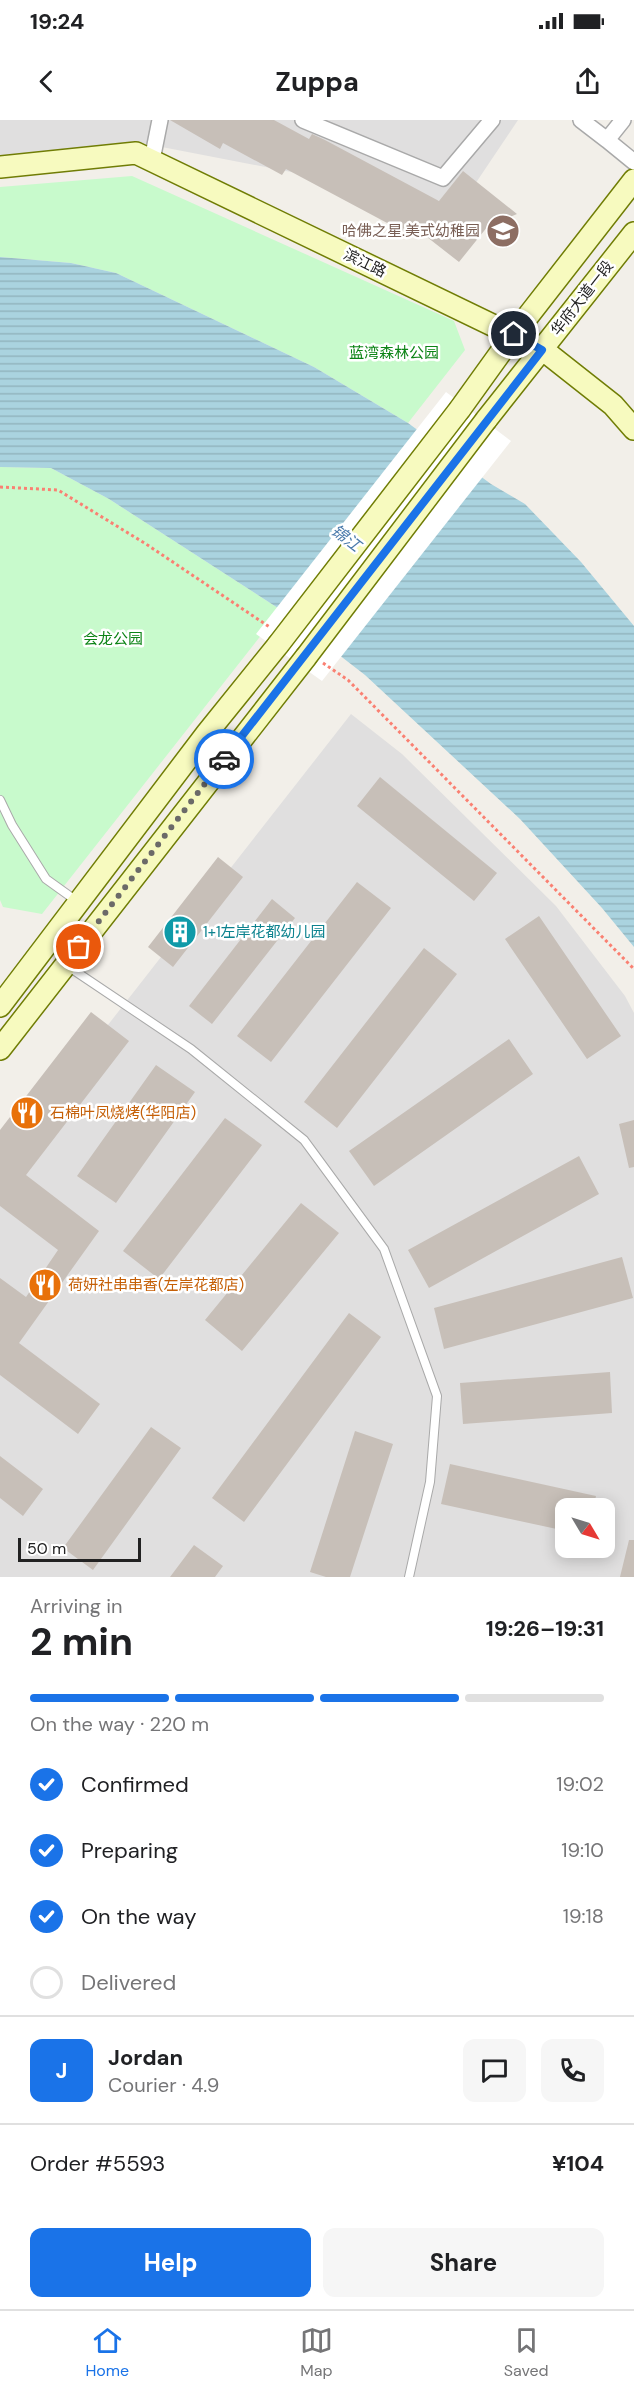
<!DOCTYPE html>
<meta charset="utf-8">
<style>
body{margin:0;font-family:"DM Sans","Noto Sans SC",sans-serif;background:#f6f6f6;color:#202124;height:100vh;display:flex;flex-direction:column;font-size:22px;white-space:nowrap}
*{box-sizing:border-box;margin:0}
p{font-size:20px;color:#757577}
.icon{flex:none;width:33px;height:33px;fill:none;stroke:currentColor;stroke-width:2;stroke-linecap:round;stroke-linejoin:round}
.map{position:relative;height:1457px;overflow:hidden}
.details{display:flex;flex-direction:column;background:#fff;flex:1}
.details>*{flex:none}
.needle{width:39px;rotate:128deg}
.buttons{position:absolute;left:555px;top:1378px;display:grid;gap:12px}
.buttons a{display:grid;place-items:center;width:60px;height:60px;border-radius:12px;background:#fff;box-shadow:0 3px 15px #0003;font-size:30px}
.scale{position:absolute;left:18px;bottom:15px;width:123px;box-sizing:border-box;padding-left:6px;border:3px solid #222;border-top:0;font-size:16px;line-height:21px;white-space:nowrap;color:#222;-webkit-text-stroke:4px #fff;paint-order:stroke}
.pin{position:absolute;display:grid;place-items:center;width:51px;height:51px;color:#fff;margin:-26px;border:3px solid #fff;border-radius:50%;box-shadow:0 2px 6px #0007}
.courier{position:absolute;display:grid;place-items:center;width:60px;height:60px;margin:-30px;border:4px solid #1a73e8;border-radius:50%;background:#fff;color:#222;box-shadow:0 2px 8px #0007}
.headline em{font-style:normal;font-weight:700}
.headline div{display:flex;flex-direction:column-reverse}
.headline{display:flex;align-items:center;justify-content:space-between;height:102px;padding:0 30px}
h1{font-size:39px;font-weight:700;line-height:45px}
.bar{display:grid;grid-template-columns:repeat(4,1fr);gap:9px 6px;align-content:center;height:72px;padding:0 30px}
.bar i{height:8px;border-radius:4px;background:#e0e0e0}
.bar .on{background:#1a73e8}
.bar p{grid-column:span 4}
.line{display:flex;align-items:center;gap:15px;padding:0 30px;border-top:2px solid #e0e0e0}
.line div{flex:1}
.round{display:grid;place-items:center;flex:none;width:63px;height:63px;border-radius:12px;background:#f6f6f6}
ol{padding:0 30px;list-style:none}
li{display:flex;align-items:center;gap:18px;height:66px}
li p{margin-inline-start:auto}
li .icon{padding:6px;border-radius:50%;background:#1a73e8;color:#fff;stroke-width:4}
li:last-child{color:#757577}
li i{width:33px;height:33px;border:3px solid #e0e0e0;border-radius:50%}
.cta{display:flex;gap:12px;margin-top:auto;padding:12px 30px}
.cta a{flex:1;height:69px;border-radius:12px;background:#1a73e8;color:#fff;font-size:24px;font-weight:700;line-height:69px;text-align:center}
.cta a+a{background:#f6f6f6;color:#202124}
.status{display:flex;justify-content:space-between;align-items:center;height:42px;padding:0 30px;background:#fff;direction:ltr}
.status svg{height:16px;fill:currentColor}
header{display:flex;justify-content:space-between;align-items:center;height:78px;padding:0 30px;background:#fff;font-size:27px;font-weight:700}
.tabs{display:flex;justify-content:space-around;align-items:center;height:84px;border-top:2px solid #e0e0e0;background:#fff;font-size:16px;color:#757577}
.tabs a{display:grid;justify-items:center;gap:3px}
.tabs .on{color:#1a73e8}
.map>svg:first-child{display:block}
</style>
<div class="status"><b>19:24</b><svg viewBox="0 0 49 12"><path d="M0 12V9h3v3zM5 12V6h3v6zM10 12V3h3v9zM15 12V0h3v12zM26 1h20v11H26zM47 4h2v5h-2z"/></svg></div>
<header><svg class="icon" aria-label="back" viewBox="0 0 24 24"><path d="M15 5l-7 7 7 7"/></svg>Zuppa<svg class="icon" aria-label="share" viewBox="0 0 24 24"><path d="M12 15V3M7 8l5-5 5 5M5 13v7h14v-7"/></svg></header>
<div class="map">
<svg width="634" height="1457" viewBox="0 0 634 1457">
<defs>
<pattern id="water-rules" width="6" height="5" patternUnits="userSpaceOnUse" patternTransform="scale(1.5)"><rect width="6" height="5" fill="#aad3df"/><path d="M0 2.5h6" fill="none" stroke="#92b5bf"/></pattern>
</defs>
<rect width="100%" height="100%" fill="#f2efe9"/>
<!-- residential -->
<path fill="#e0dfdf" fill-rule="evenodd" d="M 0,0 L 518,0 L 461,85 L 136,22 L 0,36 Z
M 351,594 L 402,634 L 556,786 L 625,876 L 634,893 L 634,1457 L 0,1457 L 0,1043 ZM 566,1389 L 604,1389 L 604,1428 L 566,1428 Z"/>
<!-- park -->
<path fill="#c8facc" d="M 132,56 L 454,201 L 465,230 L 408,303 L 314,247 L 116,153 L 71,143 L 0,137 L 0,67 Z
M 0,347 L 51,348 L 109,379 L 281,490 L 42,794 L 3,787 L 0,780 Z"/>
<!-- water -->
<path fill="url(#water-rules)" d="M 0,137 L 71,143 L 116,153 L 314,247 L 408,303 L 491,364 L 525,384 L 581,442 L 634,506 L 634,827 L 602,788 L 520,699 L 365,555 L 281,490 L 109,379 L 51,348 L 0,347 Z"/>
<!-- pier -->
<path fill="#fff" d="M 446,272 L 511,321 L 322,561 L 256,514 Z"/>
<!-- building -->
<path fill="#c7bfb8" d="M 170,0 L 274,0 L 309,19 L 312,14 L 325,20 L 439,81 L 463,51 L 517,94 L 488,106 L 459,142 L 409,103 L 404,112 L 286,49 L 282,55 L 223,23 L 220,29 Z
M 380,657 L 497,753 L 474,781 L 357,686 Z
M 218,737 L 243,757 L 173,847 L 148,827 Z
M 357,762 L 391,788 L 271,942 L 237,916 Z
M 272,779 L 295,798 L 212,904 L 189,886 Z
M 539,796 L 621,916 L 587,939 L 505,819 Z
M 424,828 L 457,854 L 337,1008 L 304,982 Z
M 91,892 L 129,921 L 26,1055 L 99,1111 L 19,1223 L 100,1284 L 78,1314 L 0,1255 L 0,1158 L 26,1177 L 58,1130 L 0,1086 L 0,1010 Z
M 509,919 L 533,954 L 374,1066 L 349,1031 Z
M 156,945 L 195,972 L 116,1083 L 77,1056 Z
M 225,998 L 262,1025 L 159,1159 L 123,1131 Z
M 634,1000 L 634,1047 L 629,1048 L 619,1004 Z
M 579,1036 L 599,1074 L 429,1168 L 408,1130 Z
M 301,1083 L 339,1113 L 242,1231 L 205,1200 Z
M 622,1137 L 633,1178 L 444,1229 L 434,1188 Z
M 349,1193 L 381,1217 L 244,1402 L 212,1378 Z
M 610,1252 L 612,1293 L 463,1304 L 460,1263 Z
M 151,1307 L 181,1328 L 93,1450 L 63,1428 Z
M 355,1311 L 393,1324 L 350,1457 L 326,1457 L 310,1452 Z
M 0,1336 L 43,1369 L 23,1396 L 0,1378 Z
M 450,1344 L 596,1376 L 593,1389 L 566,1389 L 566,1411 L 441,1384 Z
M 629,1420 L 634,1420 L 634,1457 L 620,1457 Z
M 194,1425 L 223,1446 L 215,1457 L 170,1457 Z"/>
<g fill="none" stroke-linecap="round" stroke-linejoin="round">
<defs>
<path id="lane" d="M 0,680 L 12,705 L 46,759 L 78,782
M 66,845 L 191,929 L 304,1020 L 384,1129 L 437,1276 L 430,1362 L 409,1457"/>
<path id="street" d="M 303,0 L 443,58 L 492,0
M 581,0 L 607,20 L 623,0
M 607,20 L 634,42
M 152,40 L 160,0"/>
<path id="secondary" d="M 0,47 L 136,33 L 542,229 L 613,285 L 634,309
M 460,289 L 514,214 L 634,60
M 486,300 L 634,113
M 0,886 L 207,613 L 278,525
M 0,929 L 306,537"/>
</defs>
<!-- lane casing -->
<use href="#lane" stroke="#a9a9a9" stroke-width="10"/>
<!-- street casing -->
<use href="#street" stroke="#a9a9a9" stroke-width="18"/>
<!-- secondary casing -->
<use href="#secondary" stroke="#707d05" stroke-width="24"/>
<!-- path -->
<path stroke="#fa8072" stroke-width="3" stroke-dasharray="3 3" stroke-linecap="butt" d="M 0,367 L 58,370 L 146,424 L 271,508
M 323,543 L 348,560 L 634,849"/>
<!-- lane -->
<use href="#lane" stroke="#fff" stroke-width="8"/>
<!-- street -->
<use href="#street" stroke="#fff" stroke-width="15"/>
<!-- secondary -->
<use href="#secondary" stroke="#f7fabf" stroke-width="21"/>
<defs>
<path id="secondary-bridge" d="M 278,525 L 460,289
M 306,537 L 486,300"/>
</defs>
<!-- secondary-bridge casing -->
<use href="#secondary-bridge" stroke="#707d05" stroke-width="24" stroke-linecap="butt"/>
<!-- secondary-bridge -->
<use href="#secondary-bridge" stroke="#f7fabf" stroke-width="21"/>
</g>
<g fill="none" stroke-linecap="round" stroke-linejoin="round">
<!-- done -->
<path stroke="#6b6a68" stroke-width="6" stroke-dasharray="0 10.8" d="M 79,827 L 224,639"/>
<!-- route -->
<path stroke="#1a73e8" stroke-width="8" d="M 224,639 L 542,230 L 514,214"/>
</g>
<!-- icons -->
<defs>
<symbol id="school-disc" viewBox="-11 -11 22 22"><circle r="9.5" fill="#8d6e63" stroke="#fff"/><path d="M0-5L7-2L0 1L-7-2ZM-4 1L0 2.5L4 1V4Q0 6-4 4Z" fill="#fff"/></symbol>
<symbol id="building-disc" viewBox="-11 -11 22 22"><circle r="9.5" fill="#0f9aa8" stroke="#fff"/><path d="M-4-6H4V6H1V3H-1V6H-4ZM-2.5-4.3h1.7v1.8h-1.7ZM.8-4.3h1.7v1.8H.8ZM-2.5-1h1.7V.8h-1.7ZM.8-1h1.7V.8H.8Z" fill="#fff"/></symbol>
<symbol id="restaurant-disc" viewBox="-11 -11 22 22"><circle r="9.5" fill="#e8710a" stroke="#fff"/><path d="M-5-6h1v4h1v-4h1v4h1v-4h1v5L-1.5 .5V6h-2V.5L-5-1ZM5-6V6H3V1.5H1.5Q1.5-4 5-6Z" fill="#fff"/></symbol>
</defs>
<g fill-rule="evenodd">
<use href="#school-disc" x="484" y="92" width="38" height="38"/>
<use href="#building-disc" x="161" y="793" width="38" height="38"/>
<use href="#restaurant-disc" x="8" y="974" width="38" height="38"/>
<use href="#restaurant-disc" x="26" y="1146" width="38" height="38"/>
</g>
<g text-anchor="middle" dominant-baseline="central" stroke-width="5" stroke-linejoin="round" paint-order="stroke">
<!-- education labels -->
<g font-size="15" fill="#785e54" stroke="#fff" text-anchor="end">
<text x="480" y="111">哈佛之星.美式幼稚园</text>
</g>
<!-- street labels -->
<g font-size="15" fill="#222" stroke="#fff">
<text transform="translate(365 143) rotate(26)">滨江路</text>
<text transform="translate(582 178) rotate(-52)">华府大道一段</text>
</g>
<!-- park labels -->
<g font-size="15" fill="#0c8416" stroke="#fff">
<text x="394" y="233">蓝湾森林公园</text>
<text x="113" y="519">会龙公园</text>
</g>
<!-- culture labels -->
<g font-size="15" fill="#0d838f" stroke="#fff" text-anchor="start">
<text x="203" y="812">1+1左岸花都幼儿园</text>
</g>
<!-- food labels -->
<g font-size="15" fill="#c56008" stroke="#fff" text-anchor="start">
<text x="50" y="993">石棉叶凤烧烤(华阳店)</text>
<text x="68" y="1165">荷妍社串串香(左岸花都店)</text>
</g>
<!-- water labels -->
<g font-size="16" font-style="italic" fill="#4a7aab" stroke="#fff">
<text transform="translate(346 418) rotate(37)">锦江</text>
</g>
</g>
</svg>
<div class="buttons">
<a><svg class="needle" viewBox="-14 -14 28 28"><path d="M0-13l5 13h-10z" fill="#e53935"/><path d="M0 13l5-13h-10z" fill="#757577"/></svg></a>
</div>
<div class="scale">50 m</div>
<div class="pin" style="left:79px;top:827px;background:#ea580c"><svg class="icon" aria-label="bag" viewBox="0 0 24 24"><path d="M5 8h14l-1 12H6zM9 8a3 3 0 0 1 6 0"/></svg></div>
<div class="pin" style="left:514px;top:214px;background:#1f2937"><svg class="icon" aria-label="home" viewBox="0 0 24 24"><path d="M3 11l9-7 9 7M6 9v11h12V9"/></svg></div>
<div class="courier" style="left:224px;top:639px"><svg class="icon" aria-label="car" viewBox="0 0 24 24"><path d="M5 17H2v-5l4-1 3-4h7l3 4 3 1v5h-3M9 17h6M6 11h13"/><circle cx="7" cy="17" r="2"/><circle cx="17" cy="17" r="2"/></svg></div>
</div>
<section class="details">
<div class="headline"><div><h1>2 min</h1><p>Arriving in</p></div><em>19:26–19:31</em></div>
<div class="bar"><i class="on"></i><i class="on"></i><i class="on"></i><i></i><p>On the way · 220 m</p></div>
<ol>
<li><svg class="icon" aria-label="check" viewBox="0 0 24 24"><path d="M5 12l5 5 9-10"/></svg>Confirmed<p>19:02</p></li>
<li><svg class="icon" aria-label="check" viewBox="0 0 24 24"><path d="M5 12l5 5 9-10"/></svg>Preparing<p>19:10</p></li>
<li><svg class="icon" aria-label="check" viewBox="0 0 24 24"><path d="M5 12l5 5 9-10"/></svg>On the way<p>19:18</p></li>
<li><i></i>Delivered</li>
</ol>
<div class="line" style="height:108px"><b class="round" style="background:#1a73e8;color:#fff">J</b><div><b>Jordan</b><p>Courier · 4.9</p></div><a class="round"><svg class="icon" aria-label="chat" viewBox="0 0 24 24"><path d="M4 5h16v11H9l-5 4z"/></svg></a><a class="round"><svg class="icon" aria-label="phone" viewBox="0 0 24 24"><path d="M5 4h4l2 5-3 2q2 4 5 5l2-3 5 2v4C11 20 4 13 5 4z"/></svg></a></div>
<div class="line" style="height:78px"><div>Order #5593</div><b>¥104</b></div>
<div class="cta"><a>Help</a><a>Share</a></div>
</section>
<nav class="tabs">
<a class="on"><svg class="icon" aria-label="home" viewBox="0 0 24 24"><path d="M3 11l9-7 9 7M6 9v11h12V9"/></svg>Home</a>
<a><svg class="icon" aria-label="map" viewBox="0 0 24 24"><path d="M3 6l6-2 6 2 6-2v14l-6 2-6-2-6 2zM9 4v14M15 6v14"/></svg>Map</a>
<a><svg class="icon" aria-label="saved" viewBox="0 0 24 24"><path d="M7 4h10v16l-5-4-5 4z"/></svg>Saved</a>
</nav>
